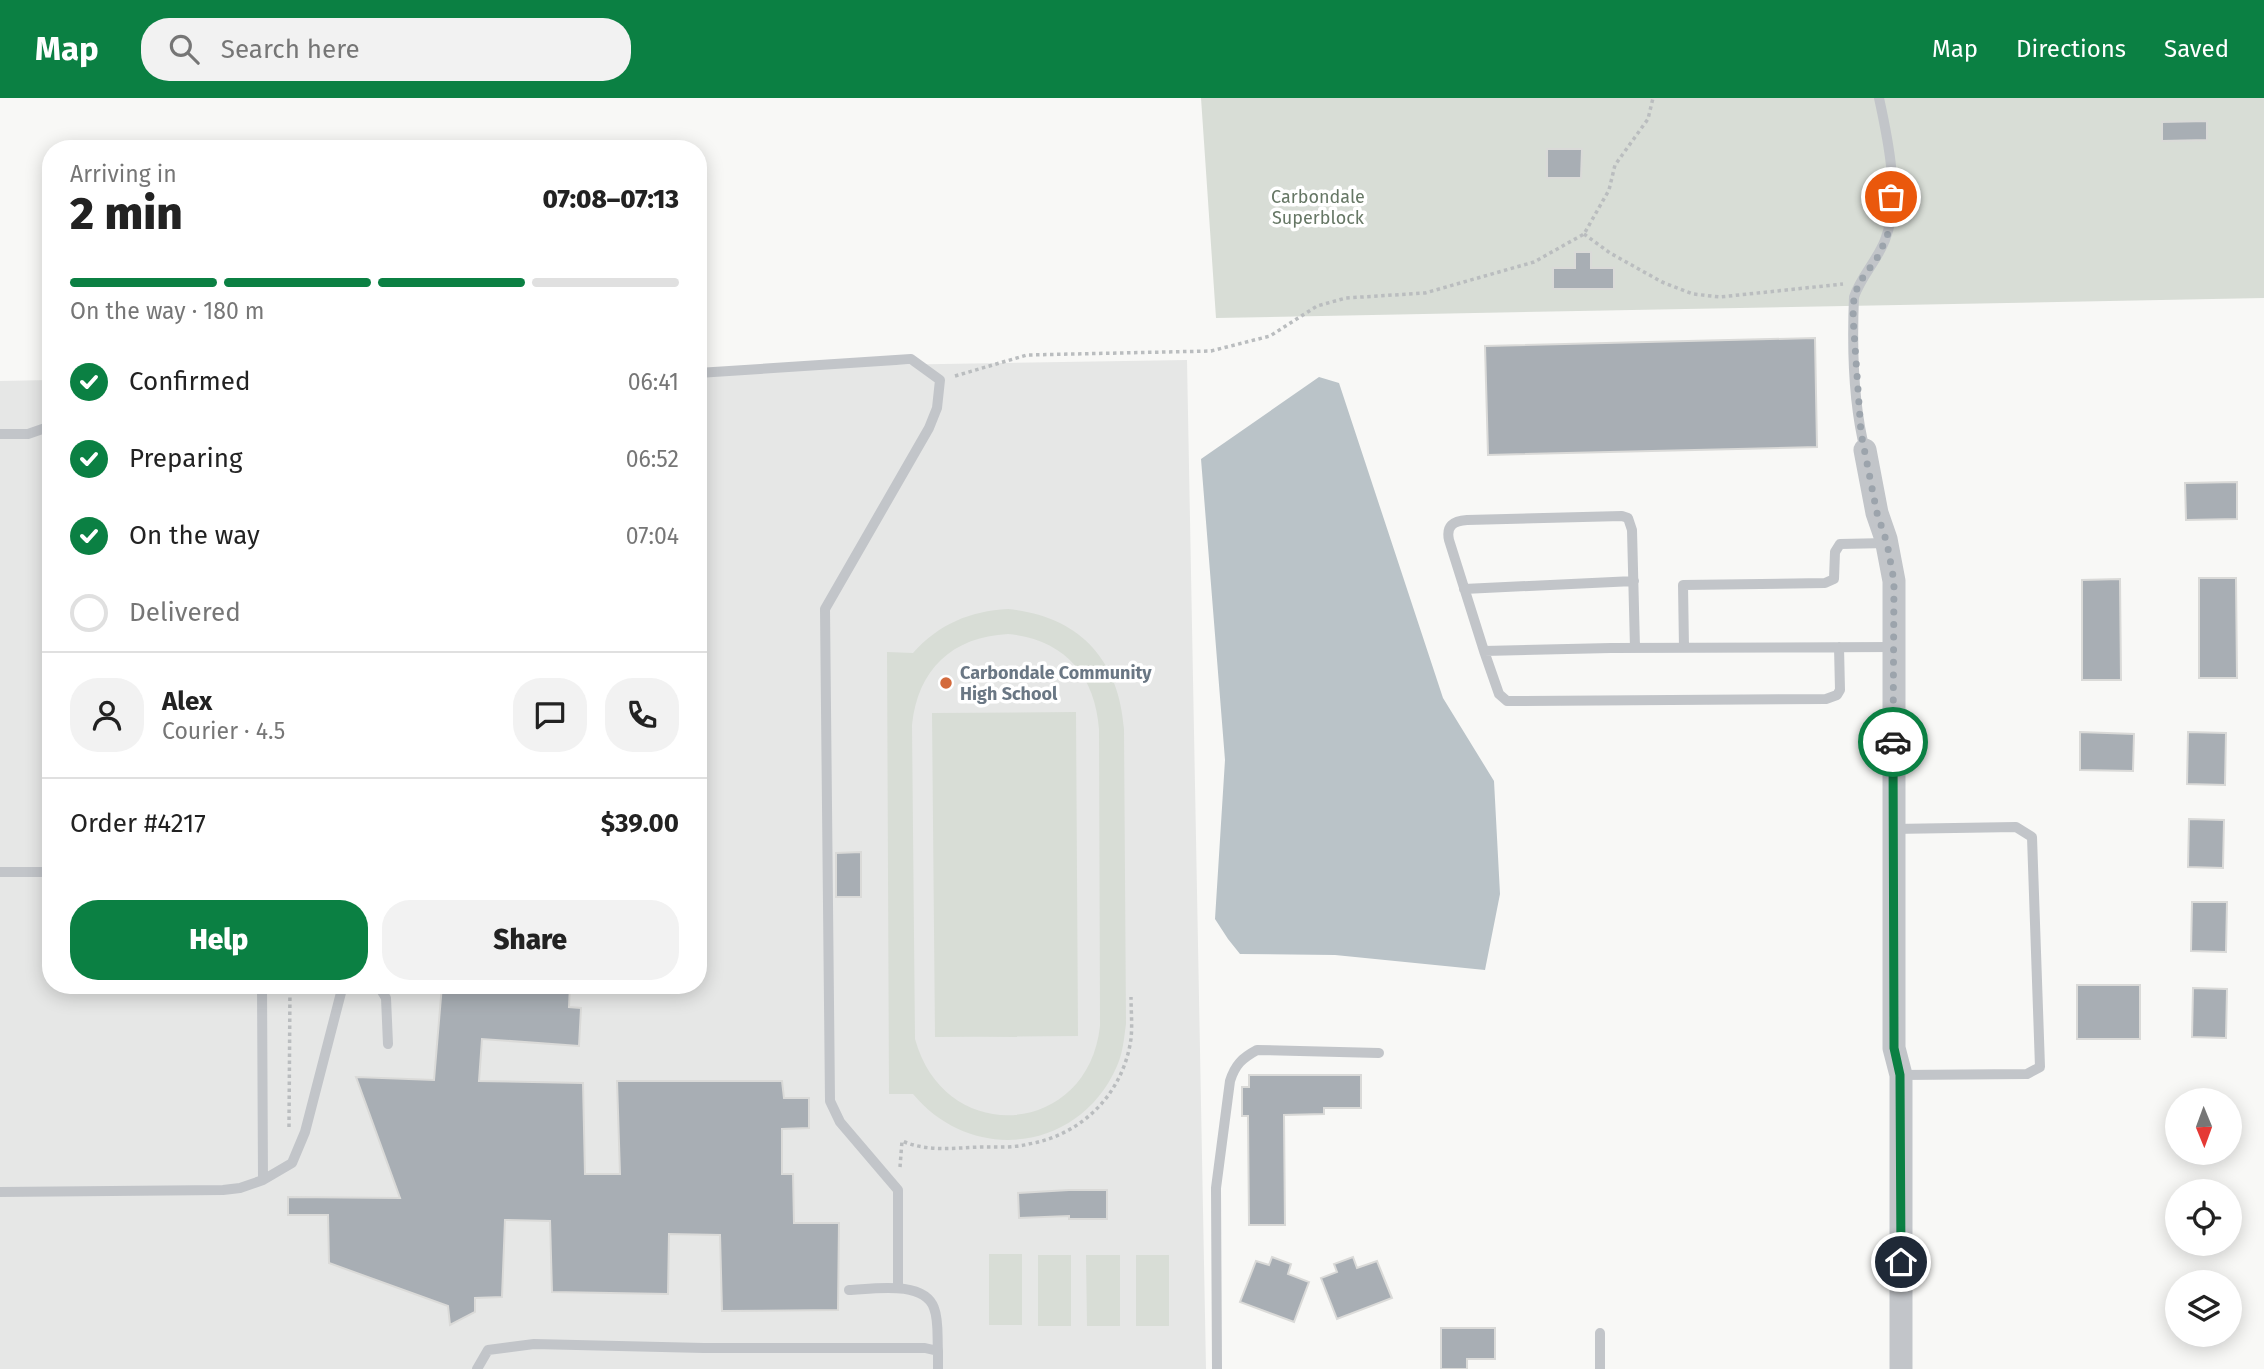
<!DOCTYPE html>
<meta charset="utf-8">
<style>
body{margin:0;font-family:"Fira Sans",sans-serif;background:#f2f2f2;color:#222;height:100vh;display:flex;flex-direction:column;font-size:26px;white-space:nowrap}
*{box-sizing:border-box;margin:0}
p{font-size:23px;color:#767676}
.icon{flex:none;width:38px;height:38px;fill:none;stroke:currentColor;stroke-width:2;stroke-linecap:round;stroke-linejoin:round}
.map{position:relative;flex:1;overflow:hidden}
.side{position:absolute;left:42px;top:42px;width:665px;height:854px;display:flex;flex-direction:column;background:#fff;border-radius:28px;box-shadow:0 4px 18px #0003}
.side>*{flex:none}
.needle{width:46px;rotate:179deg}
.controls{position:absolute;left:2165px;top:990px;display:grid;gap:14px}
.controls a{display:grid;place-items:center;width:77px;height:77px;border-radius:50%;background:#fff;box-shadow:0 4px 18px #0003;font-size:35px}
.pin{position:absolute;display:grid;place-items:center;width:60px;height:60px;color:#fff;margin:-30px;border:4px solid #fff;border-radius:50%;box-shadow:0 2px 7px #0007}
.courier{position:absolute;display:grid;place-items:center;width:70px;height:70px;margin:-35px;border:5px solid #0b8043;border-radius:50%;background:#fff;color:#222;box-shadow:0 2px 9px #0007}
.summary em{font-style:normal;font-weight:800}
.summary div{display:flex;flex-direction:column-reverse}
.summary{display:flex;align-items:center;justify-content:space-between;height:119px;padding:0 28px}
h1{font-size:46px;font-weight:800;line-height:52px}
.bar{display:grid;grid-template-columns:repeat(4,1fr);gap:10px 7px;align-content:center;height:84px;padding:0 28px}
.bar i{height:9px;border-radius:5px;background:#e0e0e0}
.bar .active{background:#0b8043}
.bar p{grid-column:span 4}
.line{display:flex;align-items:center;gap:18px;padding:0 28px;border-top:2px solid #e0e0e0}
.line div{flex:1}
.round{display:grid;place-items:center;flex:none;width:74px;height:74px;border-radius:28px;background:#f2f2f2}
ol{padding:0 28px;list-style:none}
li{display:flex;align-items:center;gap:21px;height:77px}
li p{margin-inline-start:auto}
li .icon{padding:7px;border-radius:50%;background:#0b8043;color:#fff;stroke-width:4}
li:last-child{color:#767676}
li i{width:38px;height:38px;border:4px solid #e0e0e0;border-radius:50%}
.cta{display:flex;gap:14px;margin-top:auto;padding:14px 28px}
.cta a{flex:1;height:80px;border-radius:28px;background:#0b8043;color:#fff;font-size:28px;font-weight:800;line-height:80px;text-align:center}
.cta a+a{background:#f2f2f2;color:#222}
header{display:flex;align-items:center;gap:42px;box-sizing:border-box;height:98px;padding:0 35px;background:#0b8043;color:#fff}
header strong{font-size:33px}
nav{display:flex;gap:38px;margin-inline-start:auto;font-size:24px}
.search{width:490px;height:63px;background:#f2f2f2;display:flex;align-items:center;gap:18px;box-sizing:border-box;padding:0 24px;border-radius:28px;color:#767676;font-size:26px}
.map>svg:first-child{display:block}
</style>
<header>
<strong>Map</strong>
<div class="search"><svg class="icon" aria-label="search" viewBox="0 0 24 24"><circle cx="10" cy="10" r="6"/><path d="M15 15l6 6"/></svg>Search here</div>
<nav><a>Map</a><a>Directions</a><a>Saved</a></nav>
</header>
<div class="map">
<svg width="2264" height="1271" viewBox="0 0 2264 1271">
<rect width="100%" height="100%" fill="#f8f8f6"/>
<!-- built -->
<path fill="#e6e7e6" d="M 1187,262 L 1206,1271 L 0,1271 L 0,283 L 51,282 L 51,887 L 698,887 L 698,270 Z"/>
<!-- green -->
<path fill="#d8ddd6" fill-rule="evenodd" d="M 1201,0 L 2264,0 L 2264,200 L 1216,220 Z
M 1008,511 C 1079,518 1119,561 1124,631 L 1126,926 C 1124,940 1123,955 1117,968 C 1080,1054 972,1067 913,996 L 889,996 L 887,554 L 913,555 C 939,526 970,513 1008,511 ZM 1008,536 C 1063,541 1095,576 1099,631 L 1100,928 C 1088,1039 945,1050 915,941 L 912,627 C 918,571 952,539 1008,536 Z
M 1076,614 L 1078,938 L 935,939 L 932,615 Z
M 989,1156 L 1022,1156 L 1022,1227 L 989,1227 Z
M 1038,1157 L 1071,1157 L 1071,1228 L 1038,1228 Z
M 1086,1157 L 1120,1157 L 1120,1228 L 1087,1228 Z
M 1136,1157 L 1169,1157 L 1169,1228 L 1136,1228 Z"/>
<!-- water -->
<path fill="#bac3c8" d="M 1319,279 L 1339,285 L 1443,600 L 1494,683 L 1500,796 L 1485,872 L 1335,857 L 1240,856 L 1228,841 L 1215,821 L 1225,662 L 1201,361 Z"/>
<!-- building -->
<path fill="#a8aeb4" stroke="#dadad8" stroke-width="2" d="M 2207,23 L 2207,42 L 2162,43 L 2162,24 Z
M 1547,51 L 1582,51 L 1581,80 L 1547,80 Z
M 1575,154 L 1591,154 L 1591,170 L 1614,170 L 1614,191 L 1553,191 L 1553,170 L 1575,170 Z
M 1815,240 L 1817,349 L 1488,357 L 1485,248 Z
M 2237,384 L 2237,421 L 2186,422 L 2185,385 Z
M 2199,480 L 2236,480 L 2237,580 L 2199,580 Z
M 2120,481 L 2121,582 L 2082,582 L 2082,482 Z
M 2080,634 L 2134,636 L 2133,673 L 2080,672 Z
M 2188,634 L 2226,635 L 2225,687 L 2187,686 Z
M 2189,721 L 2224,722 L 2223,770 L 2188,769 Z
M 861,754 L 861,799 L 836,799 L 836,755 Z
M 2192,804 L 2227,804 L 2226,854 L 2191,853 Z
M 442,887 L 570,887 L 569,909 L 581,910 L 579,948 L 482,941 L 479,983 L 583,985 L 585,1076 L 620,1076 L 617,983 L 782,983 L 784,1000 L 809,1000 L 809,1030 L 782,1031 L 782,1076 L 793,1076 L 794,1125 L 839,1125 L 838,1212 L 722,1213 L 720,1137 L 669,1136 L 668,1196 L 552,1194 L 550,1123 L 505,1122 L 502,1199 L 475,1200 L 475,1214 L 450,1227 L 448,1208 L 329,1165 L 328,1117 L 288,1117 L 288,1099 L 400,1100 L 356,979 L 434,982 Z
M 2077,887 L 2140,887 L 2140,941 L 2077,941 Z
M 2193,890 L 2227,891 L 2226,940 L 2192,939 Z
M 1249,977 L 1361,977 L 1361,1010 L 1324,1010 L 1324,1016 L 1284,1017 L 1285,1127 L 1249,1127 L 1248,1018 L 1242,1018 L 1242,989 L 1249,989 Z
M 1069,1092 L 1107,1092 L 1107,1121 L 1069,1121 L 1069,1118 L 1019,1120 L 1018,1095 Z
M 1272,1159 L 1291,1166 L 1288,1176 L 1309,1184 L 1294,1224 L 1240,1204 L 1256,1163 L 1269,1167 Z
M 1353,1159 L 1357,1170 L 1377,1163 L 1392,1200 L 1337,1221 L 1321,1180 L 1337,1174 L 1334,1166 Z
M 1441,1230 L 1495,1230 L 1495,1261 L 1467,1261 L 1467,1271 L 1441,1271 Z"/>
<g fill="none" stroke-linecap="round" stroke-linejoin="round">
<!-- path -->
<path stroke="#babdbf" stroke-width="3.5" stroke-dasharray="3.5 3.5" stroke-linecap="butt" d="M 1584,136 L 1610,155 L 1662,184 L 1693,196 L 1720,199 L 1843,186
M 955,278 L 1027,257 L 1211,253 L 1270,238 L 1317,208 L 1346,200 L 1425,195 L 1534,164 L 1584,136 L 1609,92 L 1615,67 L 1648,21 L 1653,0
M 289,1029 L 290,887
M 900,1069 L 902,1043 C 928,1054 953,1050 981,1049 C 997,1049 1013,1050 1029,1046 C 1080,1037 1120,999 1130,947 C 1133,932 1131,915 1131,899"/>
<!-- lane -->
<path stroke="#c2c5c9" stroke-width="10" d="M 698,275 L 911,261 L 940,282 L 937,310 L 929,330 L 825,511 L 830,1003 L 840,1024 L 898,1092 L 898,1190
M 0,336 L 28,336 L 51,328
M 1865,352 C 1853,305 1852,247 1854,199 C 1861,178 1877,163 1885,142 C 1901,102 1888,41 1879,0
M 1464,491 L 1634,483
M 1635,550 L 1632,432 L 1628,420 L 1622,418 L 1467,422 C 1453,423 1446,428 1449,442 L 1484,553 L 1611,550 L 1894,549
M 1684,550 L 1683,487 L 1825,485 L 1834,481 L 1835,454 L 1840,446 L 1887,445
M 1484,553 L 1499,596 L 1507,603 L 1826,601 L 1837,597 L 1840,592 L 1839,549
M 1893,731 L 2016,729 L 2032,739 L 2040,969 L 2027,976 L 1901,977
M 0,774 L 51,774
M 262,887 L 263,1082
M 378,887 L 386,900 L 388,946
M 0,1094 L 223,1092 L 240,1090 L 263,1082 L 292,1065 L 305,1034 L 343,887
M 849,1192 C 873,1191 924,1182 934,1210 C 939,1223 937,1239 938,1253
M 1600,1235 L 1600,1271
M 477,1271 L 488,1252 L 534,1246 L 704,1250 L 925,1250 L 938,1253 L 938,1271
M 1217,1271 L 1216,1090 L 1230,983 C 1235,967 1242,960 1257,952 L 1379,955"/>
<!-- street -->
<path stroke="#c2c5c9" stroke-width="23" d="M 1865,352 L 1877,415 L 1886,441 L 1894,483 L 1894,950 L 1901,977 L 1901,1271"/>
</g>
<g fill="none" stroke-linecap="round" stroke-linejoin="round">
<!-- done -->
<path stroke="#9ca4ac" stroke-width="7" stroke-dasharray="0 12.6" d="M 1891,99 L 1891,120 L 1887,139 L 1877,160 L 1859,185 L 1854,199 L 1853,219 L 1861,335 L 1877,415 L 1887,445 L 1894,483 L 1893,644"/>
<!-- route -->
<path stroke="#0b8043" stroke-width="9" d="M 1893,644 L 1894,950 L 1900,977 L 1901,1164"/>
</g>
<!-- markers -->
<circle fill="#d36a3c" stroke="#fff" stroke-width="2.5" cx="946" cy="585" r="7"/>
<g text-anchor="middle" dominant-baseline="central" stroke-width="7" stroke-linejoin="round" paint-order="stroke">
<!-- park labels -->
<g font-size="18" fill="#667765" stroke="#fff">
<text x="1318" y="99">Carbondale<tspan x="1318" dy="21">Superblock</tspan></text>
</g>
<!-- poi labels -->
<g font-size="18" font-weight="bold" fill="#6a7784" stroke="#fff" text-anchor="start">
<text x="960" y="575">Carbondale Community<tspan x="960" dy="21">High School</tspan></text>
</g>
</g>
</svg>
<div class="controls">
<a><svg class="needle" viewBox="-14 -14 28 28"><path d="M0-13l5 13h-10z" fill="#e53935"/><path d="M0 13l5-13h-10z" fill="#767676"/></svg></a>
<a><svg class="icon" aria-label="locate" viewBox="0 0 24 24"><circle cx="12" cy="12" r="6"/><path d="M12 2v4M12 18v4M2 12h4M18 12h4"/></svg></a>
<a><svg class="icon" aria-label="layers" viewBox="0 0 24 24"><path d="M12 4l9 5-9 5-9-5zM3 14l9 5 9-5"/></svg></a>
</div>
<div class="pin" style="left:1891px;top:99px;background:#ea580c"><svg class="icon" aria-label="bag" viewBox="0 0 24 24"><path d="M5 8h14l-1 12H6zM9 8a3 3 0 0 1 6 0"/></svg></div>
<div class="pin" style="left:1901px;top:1164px;background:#1f2937"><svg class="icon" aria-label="home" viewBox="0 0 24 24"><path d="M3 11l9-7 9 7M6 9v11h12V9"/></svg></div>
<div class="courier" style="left:1893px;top:644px"><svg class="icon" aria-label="car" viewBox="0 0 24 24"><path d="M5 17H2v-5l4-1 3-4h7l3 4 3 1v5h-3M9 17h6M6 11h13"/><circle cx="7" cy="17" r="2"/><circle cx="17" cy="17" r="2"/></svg></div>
<section class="side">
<div class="summary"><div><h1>2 min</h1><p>Arriving in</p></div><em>07:08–07:13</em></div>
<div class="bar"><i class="active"></i><i class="active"></i><i class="active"></i><i></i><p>On the way · 180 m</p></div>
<ol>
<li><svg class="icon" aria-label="check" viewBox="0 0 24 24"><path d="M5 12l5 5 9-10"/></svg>Confirmed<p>06:41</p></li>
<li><svg class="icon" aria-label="check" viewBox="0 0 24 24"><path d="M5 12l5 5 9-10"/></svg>Preparing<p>06:52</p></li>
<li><svg class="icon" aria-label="check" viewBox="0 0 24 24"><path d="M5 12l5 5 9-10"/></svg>On the way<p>07:04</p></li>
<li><i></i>Delivered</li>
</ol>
<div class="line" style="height:126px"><a class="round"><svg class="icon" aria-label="person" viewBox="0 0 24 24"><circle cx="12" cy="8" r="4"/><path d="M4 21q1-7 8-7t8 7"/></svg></a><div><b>Alex</b><p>Courier · 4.5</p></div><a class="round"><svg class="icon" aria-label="chat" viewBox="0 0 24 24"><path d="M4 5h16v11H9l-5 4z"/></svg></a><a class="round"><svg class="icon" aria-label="phone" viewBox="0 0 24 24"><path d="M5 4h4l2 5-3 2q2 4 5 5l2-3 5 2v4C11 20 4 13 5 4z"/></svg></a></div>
<div class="line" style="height:91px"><div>Order #4217</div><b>$39.00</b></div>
<div class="cta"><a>Help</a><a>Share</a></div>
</section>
</div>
